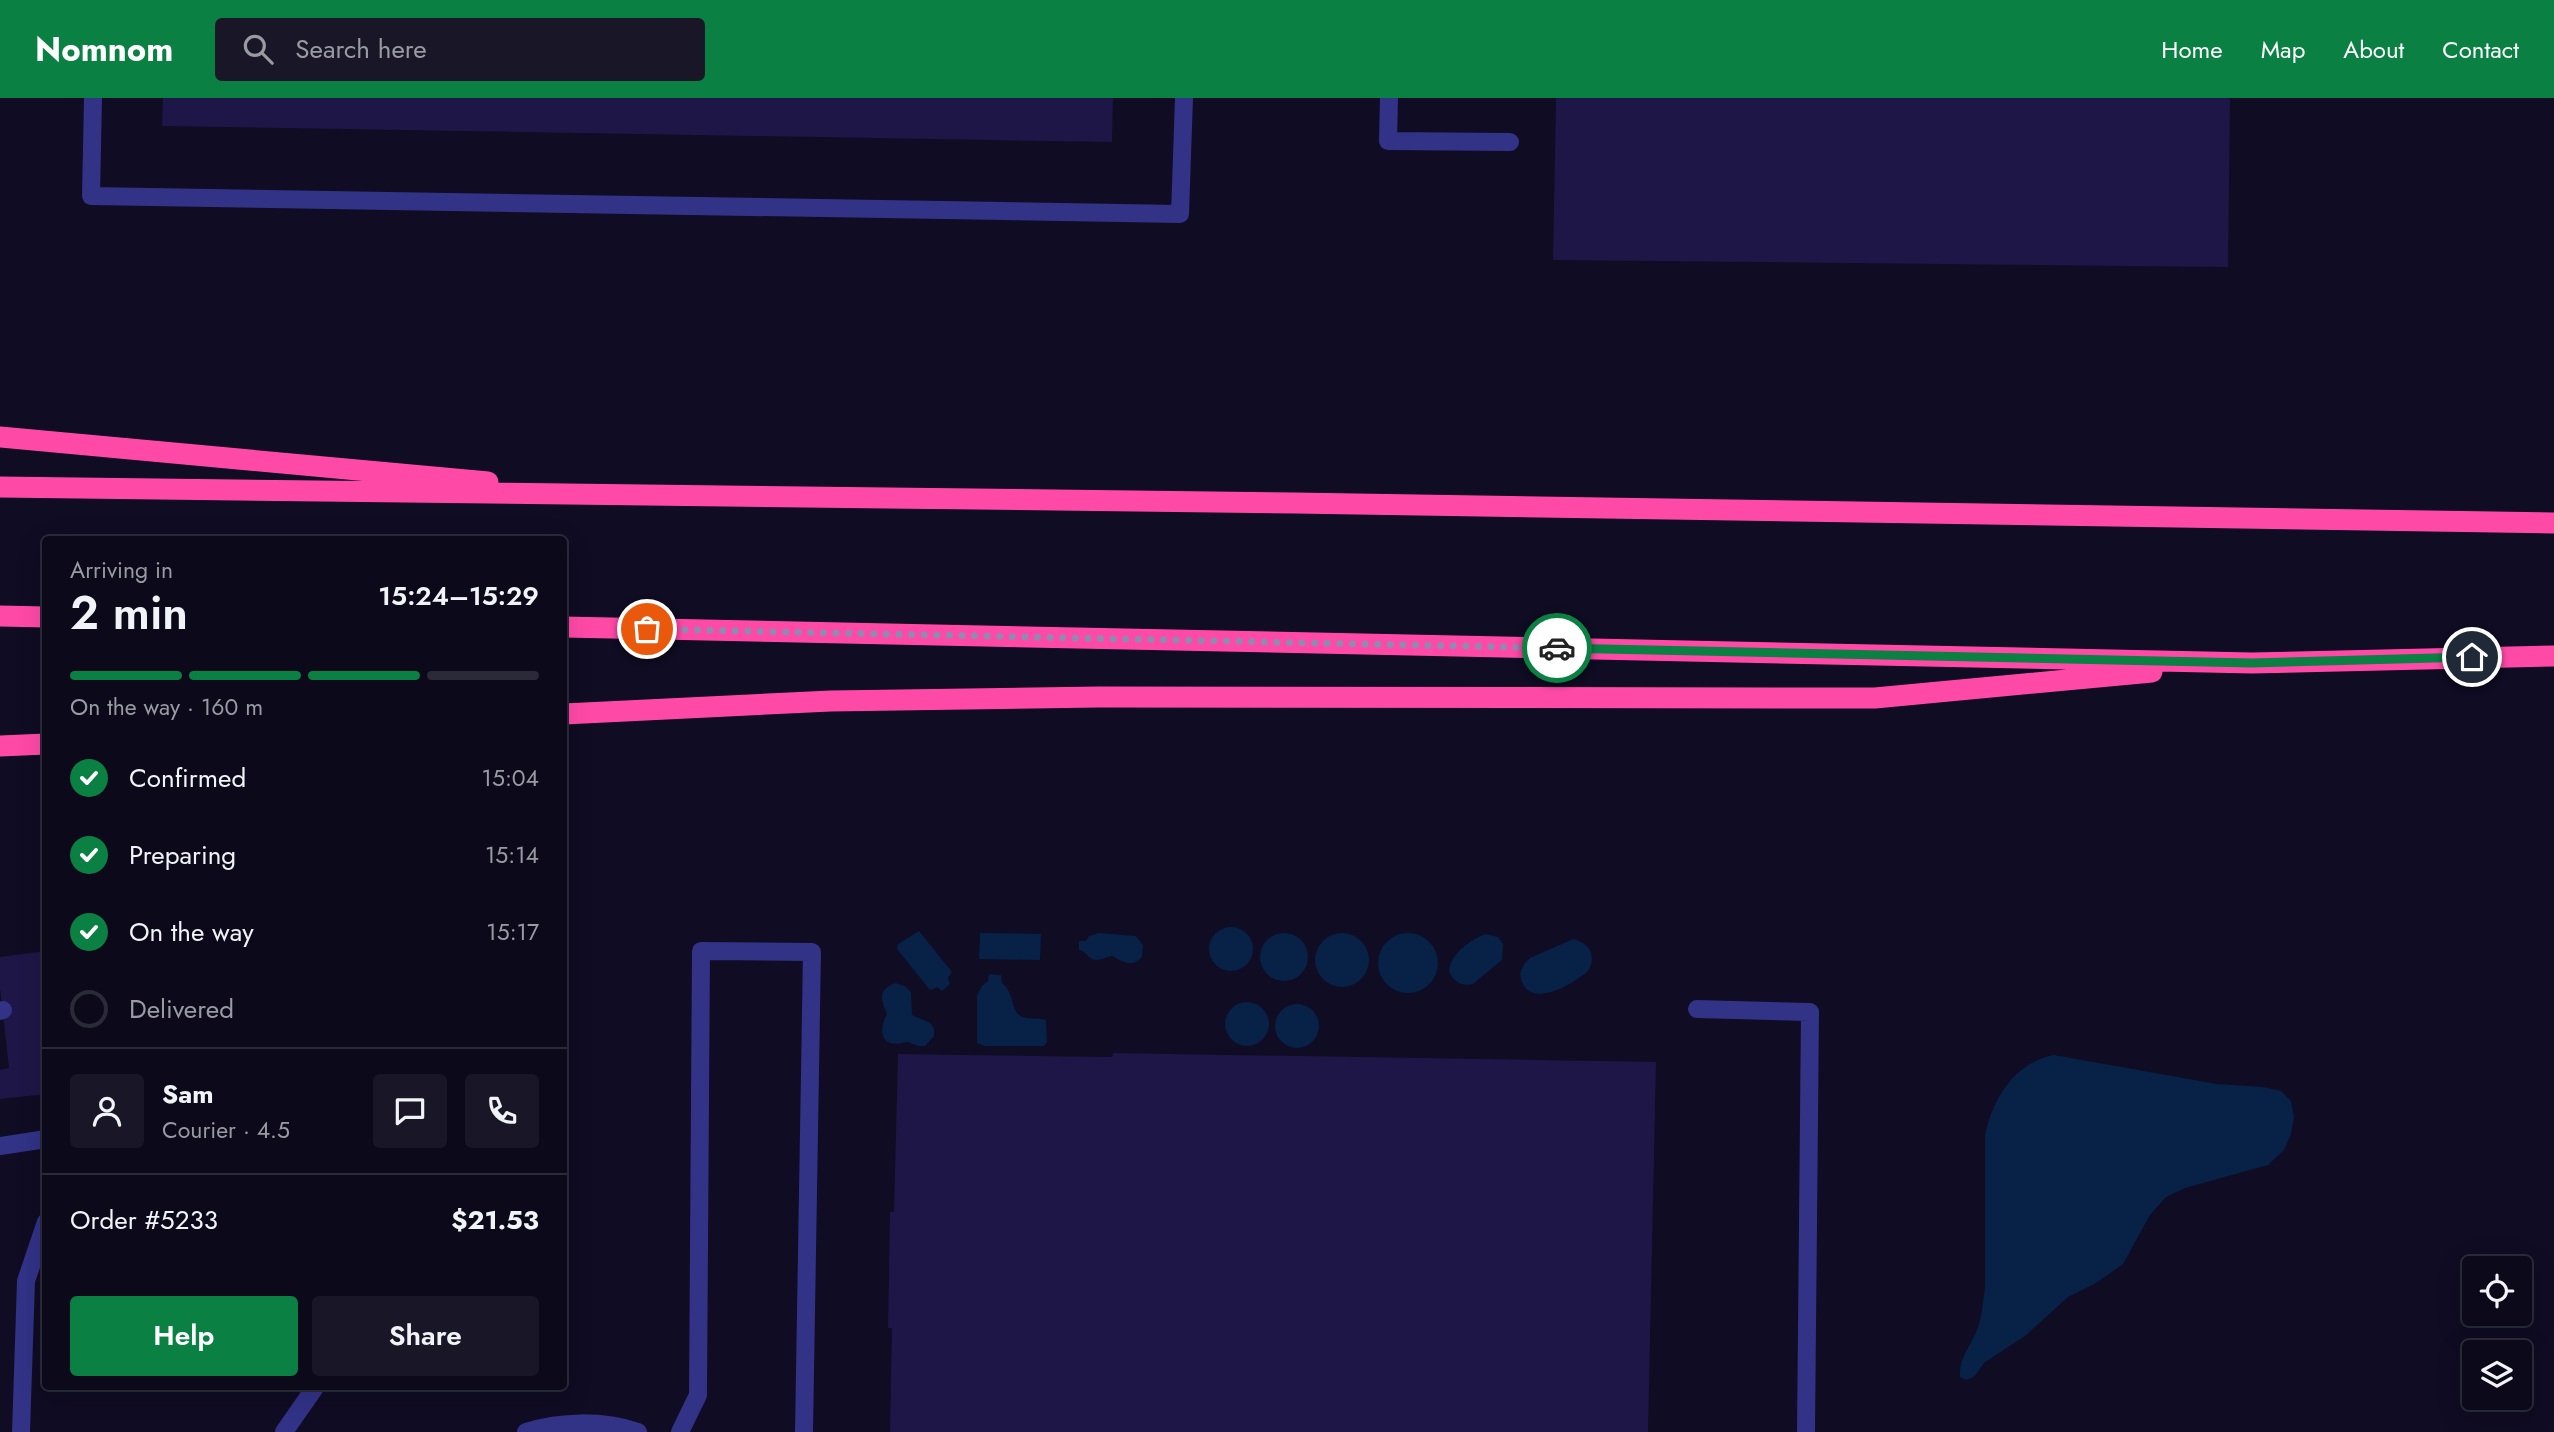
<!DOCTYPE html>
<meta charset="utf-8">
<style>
body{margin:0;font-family:Jost,sans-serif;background:#191727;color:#f1f3f6;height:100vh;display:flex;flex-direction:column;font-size:26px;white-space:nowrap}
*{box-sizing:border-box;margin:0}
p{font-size:23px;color:#9a9aa2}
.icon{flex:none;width:38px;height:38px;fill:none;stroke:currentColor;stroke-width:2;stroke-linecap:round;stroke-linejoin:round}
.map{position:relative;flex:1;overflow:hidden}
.details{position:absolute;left:42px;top:438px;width:525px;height:854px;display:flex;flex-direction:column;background:#0b091a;border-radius:7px;box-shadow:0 7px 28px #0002,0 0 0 2px #2b2a39}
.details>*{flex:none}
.fabs{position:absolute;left:2462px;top:1158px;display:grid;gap:14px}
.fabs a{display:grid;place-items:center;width:70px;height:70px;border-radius:7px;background:#0b091a;box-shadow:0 7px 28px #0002,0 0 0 2px #2b2a39;font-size:35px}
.pin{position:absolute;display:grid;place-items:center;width:60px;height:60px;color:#fff;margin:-30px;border:4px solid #fff;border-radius:50%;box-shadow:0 2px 7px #0007}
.courier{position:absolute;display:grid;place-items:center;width:70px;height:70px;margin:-35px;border:5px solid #0b8043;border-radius:50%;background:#fff;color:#222;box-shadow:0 2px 9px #0007}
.headline em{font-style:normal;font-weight:600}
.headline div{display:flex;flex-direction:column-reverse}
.headline{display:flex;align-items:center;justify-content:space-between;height:119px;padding:0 28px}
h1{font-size:46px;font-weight:600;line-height:52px}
.bar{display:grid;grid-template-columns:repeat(4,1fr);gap:10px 7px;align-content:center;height:84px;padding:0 28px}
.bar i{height:9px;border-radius:5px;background:#2b2a39}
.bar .current{background:#0b8043}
.bar p{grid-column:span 4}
.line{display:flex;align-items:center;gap:18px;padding:0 28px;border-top:2px solid #2b2a39}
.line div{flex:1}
.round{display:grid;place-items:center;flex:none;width:74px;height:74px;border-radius:7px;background:#191727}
ol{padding:0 28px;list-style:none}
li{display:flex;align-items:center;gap:21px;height:77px}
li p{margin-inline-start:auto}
li .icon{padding:7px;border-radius:50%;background:#0b8043;color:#fff;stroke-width:4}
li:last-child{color:#9a9aa2}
li i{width:38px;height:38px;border:4px solid #2b2a39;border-radius:50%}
.primary-button{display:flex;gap:14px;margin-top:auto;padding:14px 28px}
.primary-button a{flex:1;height:80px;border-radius:7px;background:#0b8043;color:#fff;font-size:28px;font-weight:600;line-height:80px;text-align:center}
.primary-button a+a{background:#191727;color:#f1f3f6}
header{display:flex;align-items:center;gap:42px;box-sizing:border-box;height:98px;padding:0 35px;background:#0b8043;color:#fff}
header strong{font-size:33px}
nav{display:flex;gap:38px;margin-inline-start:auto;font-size:24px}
.search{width:490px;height:63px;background:#191727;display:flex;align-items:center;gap:18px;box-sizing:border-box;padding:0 24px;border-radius:7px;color:#9a9aa2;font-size:26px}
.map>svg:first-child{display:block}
</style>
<header>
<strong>Nomnom</strong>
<div class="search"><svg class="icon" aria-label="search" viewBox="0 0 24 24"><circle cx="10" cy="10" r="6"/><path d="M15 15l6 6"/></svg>Search here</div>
<nav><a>Home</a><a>Map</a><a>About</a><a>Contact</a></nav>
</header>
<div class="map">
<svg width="2554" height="1334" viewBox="0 0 2554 1334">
<rect width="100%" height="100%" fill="#0f0c23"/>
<!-- water -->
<path fill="#072147" d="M1209 851a22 22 0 1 1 44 0a22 22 0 1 1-44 0Z
M 919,833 L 952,874 L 948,880 L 950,886 L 942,893 L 937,889 L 931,892 L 929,891 L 897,851 L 898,846 Z
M1260 859a24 24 0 1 1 48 0a24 24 0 1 1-48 0Z
M1315 862a27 27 0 1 1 54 0a27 27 0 1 1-54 0Z
M 980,835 L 1041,836 L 1040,862 L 979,861 Z
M 1099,835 L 1136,838 L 1143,847 L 1142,859 C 1131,871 1123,863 1112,858 C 1106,859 1101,862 1096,862 C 1088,862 1087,853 1079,852 L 1079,843 L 1086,843 L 1089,838 Z
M1378 865a30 30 0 1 1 60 0a30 30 0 1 1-60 0Z
M 1486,836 L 1498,839 L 1503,846 L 1502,862 L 1473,886 C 1461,889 1453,883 1449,873 C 1450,856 1471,841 1486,836 Z
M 1573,841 C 1590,845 1597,858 1588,873 C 1571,888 1525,914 1520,876 L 1524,866 L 1530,860 Z
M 989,876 L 1001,877 L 1002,885 C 1015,894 1010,915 1023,919 C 1030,922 1039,919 1046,922 L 1047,944 L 1044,948 L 985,948 L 977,945 L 977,897 L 982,888 L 988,883 Z
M 895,885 L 905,888 L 911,894 L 912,917 C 923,923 936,922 934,938 L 925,948 L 918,948 L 907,944 C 884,951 876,936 887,916 C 881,902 877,892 895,885 Z
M1225 926a22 22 0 1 1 44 0a22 22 0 1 1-44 0Z
M1275 928a22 22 0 1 1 44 0a22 22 0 1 1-44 0Z
M 2054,957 L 2217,986 L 2263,989 L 2281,993 L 2291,1003 L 2294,1019 L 2291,1036 L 2284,1052 L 2268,1067 L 2185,1090 L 2166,1099 L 2150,1117 L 2123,1166 L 2096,1185 L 2068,1199 L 2025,1238 L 1984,1265 L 1974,1279 L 1966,1282 L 1960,1279 C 1958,1262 1971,1247 1977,1232 C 1982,1218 1983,1204 1985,1189 L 1985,1038 C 1992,1001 2015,964 2054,957 Z"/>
<!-- building -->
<path fill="#1e1646" d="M 163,0 L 1113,0 L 1112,44 L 162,28 Z
M 1556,0 L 2230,0 L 2228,169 L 1553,162 Z
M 46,853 L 46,996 L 0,1001 L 0,972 L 9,970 L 0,890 L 0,859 Z
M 1113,955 L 1656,964 L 1648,1334 L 890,1334 L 892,1230 L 888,1230 L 890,1114 L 894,1114 L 898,956 L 1112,959 Z"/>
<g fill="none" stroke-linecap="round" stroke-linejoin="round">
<!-- service -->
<path stroke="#323287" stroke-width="18" d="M 93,0 L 91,98 L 1180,116 L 1184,0
M 1389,0 L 1388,43 L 1510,44
M 1697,911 L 1810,914 L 1806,1334
M 0,913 L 3,912
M 0,1048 L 46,1041
M 21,1334 L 26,1183 L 46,1124
M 284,1334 L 316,1288
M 526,1334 C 560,1323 603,1322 638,1334
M 680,1334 L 698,1297 L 701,853 L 812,854 L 804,1334"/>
<!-- motorway -->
<path stroke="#ff49a7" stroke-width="21" d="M 0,339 L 488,384
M 0,389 L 1295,405 L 2554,425
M 0,518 L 46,519
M 564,529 L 2252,565 L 2554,558
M 564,616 L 831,603 L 1098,599 L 1875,600 L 2152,574
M 0,648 L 46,646"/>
</g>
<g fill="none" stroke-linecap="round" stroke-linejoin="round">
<!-- done -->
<path stroke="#8e8ab2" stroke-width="7" stroke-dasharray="0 12.6" d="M 647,531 L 1557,550"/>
<!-- route -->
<path stroke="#0b8043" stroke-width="9" d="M 1557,550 L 2252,565 L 2472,559"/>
</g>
</svg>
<div class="fabs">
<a><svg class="icon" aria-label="locate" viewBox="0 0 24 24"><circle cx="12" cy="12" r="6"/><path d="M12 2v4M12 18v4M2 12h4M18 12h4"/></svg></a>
<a><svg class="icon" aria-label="layers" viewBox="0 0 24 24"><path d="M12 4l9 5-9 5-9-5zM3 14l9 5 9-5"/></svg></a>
</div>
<div class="pin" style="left:647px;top:531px;background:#ea580c"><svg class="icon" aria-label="bag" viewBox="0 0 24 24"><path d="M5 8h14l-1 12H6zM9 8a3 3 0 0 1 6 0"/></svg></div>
<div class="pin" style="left:2472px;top:559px;background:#1f2937"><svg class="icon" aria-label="home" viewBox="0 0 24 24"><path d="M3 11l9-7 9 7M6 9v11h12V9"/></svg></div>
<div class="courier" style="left:1557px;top:550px"><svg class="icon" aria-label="car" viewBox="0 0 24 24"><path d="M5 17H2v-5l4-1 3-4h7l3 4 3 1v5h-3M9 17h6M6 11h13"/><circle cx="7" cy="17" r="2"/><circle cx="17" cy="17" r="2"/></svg></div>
<section class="details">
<div class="headline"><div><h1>2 min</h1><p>Arriving in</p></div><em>15:24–15:29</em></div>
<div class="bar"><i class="current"></i><i class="current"></i><i class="current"></i><i></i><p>On the way · 160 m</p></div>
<ol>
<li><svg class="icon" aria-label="check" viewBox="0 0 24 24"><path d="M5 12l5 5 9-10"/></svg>Confirmed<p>15:04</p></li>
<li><svg class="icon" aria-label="check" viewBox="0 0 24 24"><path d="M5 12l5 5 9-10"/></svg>Preparing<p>15:14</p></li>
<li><svg class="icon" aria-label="check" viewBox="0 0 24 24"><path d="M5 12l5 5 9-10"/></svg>On the way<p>15:17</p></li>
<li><i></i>Delivered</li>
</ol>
<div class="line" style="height:126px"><a class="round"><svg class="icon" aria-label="person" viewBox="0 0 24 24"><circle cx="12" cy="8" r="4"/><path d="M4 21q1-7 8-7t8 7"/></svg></a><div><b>Sam</b><p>Courier · 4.5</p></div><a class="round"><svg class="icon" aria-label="chat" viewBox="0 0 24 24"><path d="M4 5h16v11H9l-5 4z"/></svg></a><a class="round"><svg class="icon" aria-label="phone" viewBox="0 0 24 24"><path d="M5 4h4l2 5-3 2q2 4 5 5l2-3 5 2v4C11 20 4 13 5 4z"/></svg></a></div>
<div class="line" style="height:91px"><div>Order #5233</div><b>$21.53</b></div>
<div class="primary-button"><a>Help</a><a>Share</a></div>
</section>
</div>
